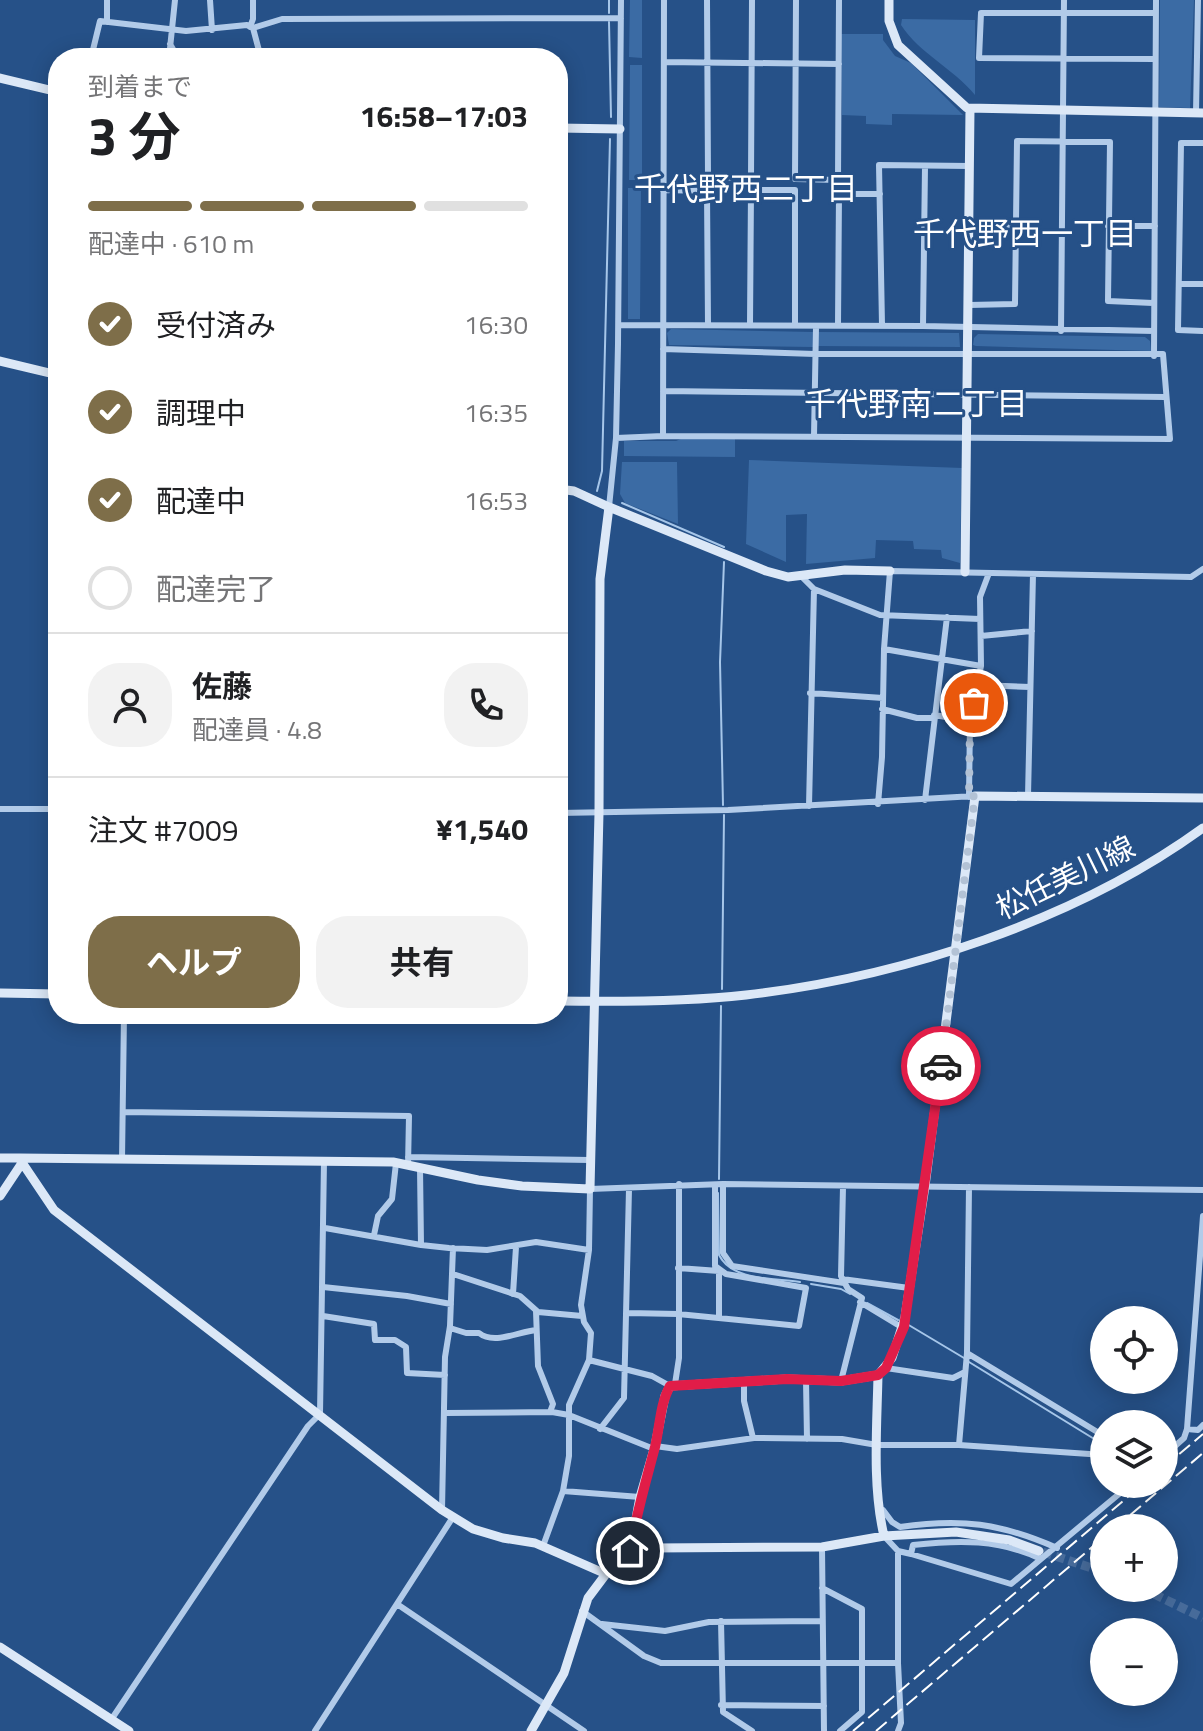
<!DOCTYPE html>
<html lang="ja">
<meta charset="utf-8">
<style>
body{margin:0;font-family:"Titillium Web","Noto Sans JP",sans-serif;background:#f2f2f2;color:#202124;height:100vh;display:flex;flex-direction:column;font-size:30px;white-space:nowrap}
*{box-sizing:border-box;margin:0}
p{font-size:26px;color:#757577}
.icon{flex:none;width:44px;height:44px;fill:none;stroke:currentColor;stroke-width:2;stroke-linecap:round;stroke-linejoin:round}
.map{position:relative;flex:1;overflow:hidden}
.drawer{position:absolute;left:48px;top:48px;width:520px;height:976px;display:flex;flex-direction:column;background:#fff;border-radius:32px;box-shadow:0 4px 20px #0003}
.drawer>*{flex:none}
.fabs{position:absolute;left:1090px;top:1306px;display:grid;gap:16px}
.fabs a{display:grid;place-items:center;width:88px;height:88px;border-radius:50%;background:#fff;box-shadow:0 4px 20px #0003;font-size:40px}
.pin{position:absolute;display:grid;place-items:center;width:68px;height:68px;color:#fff;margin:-34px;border:4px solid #fff;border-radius:50%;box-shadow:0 2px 8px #0007}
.courier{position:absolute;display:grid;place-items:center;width:80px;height:80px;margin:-40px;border:6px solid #e11d48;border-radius:50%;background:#fff;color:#222;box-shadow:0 2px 10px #0007}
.summary em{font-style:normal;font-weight:700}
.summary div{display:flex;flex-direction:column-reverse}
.summary{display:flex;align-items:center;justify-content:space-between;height:136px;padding:0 40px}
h1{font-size:52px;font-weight:700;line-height:60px}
.bar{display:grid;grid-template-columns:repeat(4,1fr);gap:12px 8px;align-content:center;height:96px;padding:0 40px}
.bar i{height:10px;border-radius:6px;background:#e0e0e0}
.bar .active{background:#7e6e49}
.bar p{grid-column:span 4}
.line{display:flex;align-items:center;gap:20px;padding:0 40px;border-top:2px solid #e0e0e0}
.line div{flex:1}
.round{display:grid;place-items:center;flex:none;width:84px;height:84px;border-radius:32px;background:#f2f2f2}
ol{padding:0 40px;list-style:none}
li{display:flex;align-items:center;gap:24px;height:88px}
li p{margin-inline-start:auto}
li .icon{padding:8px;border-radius:50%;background:#7e6e49;color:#fff;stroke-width:4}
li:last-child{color:#757577}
li i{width:44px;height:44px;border:4px solid #e0e0e0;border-radius:50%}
.button{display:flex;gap:16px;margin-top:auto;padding:16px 40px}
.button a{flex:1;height:92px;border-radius:32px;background:#7e6e49;color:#fff;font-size:32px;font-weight:700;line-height:92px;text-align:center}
.button a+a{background:#f2f2f2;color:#202124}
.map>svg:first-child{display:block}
</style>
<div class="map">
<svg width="1203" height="1731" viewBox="0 0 1203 1731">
<rect width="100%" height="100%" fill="#265188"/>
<!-- green -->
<path fill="#3b6ba4" d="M 630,0 L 642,0 L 642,58 L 629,57 Z
M 1160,0 L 1194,0 L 1190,108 L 1159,107 Z
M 902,19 L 975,20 L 975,95 C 953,68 920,54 901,25 Z
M 841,34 L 883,34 L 883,40 L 895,56 L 911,63 L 963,115 L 892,114 L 892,125 L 866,124 L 866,116 L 842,115 Z
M 630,65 L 642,65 L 642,180 L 629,180 Z
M 628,188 L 641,188 L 640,319 L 628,319 Z
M 671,329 L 813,332 L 813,347 L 669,345 L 667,333 Z
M 818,332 L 959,333 L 960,347 L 818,346 Z
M 978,334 L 1145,337 L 1150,341 L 1151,351 L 976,346 L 973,345 L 974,338 Z
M 683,438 L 735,438 L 735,457 L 624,456 L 624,441 L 676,441 Z
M 749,460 L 962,468 L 960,563 L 942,558 L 941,550 L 914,549 L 913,541 L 876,540 L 875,558 L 806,564 L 807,514 L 786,515 L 786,562 L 746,544 Z
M 622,462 L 677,462 L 678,524 L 625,503 L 620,494 Z"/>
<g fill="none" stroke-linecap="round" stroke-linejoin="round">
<!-- stream -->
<path stroke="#a6c6e9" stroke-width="2" d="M 609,13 L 609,0
M 609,22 L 611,117
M 597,491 L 602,471 L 610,139
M 622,503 L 724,547
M 723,805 L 720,662 L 724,562
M 722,989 L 724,815
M 719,1179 L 721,1006
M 718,1193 L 719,1255 C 732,1281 774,1278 800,1282
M 811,1284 L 841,1289 L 850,1294
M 867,1303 L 898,1320
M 907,1324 L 964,1358
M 969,1362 L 1104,1445"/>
<!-- secondary-tunnel -->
<path stroke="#476b9a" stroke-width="9" stroke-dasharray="9 4.5" stroke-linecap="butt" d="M 1043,1552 L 1104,1572
M 1142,1588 L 1203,1618"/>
<!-- street -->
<path stroke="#b2cbe9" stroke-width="6" d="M 210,0 L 212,30
M 707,0 L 708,177 L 751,178 L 752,0
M 796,0 L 795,179 L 838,180 L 839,0
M 107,22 L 107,0
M 250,27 L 253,19 L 253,0
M 253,28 L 261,58
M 170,44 L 178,58
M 91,58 L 100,21 L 186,31 L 247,25 L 253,28 L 282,19 L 621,18
M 169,58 L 175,0
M 1155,59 L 979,58 L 981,13 L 1155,13
M 664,62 L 839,64
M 1196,113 L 1198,0
M 1203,143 L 1181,143 L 1178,330 L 1203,331
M 663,190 L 707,191 L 708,324
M 970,226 L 1017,226
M 1108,226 L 1155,226
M 1179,284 L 1203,284
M 969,305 L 1015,304 L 1017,141 L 1110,142 L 1108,301 L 1153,303
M 619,325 L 923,326 L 1154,331
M 750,325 L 751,190 L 795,190 L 795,325
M 838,325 L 839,194 L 880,194
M 882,325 L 879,165 L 970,166
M 923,326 L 925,166
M 1061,331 L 1064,0
M 1154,356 L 1156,0
M 663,391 L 1165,397
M 663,436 L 664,0
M 814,436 L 816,327
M 616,438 L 663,436 L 1170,439 L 1163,354 L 815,354 L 663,349
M 609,507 L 616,438 L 618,344 L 621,0
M 801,576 L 814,589 L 880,615 L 980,619
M 981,636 L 1032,631
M 884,649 L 981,666
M 978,685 L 1030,687
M 810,693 L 883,698
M 882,709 L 917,718 L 934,718
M 934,715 L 970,721
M 1028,796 L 1033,574
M 969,797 L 970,721 L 981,666 L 980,597 L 989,573
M 925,800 L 947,617
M 878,804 L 882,757 L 884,649 L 890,571 L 1191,577 L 1203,569
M 809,806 L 814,589
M 0,809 L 58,809
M 558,813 L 728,810 L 975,796
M 123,1112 L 409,1116 L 408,1166
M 408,1157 L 590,1160
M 122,1160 L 124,1014
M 420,1168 L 421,1245
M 723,1184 L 723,1253 L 732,1266 L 844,1283
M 969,1187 L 967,1353 L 1104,1436
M 325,1228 L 421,1245 L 449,1248 L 487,1250 L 536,1242 L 589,1250
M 374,1235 L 378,1216 L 392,1199 L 396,1163
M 678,1268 L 719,1271 L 719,1317
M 453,1274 L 520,1296 L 538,1312 L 582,1316
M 842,1279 L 909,1288
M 323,1287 L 407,1296 L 451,1304
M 513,1294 L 516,1247
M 860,1302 L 903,1328
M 536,1311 L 538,1366 L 553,1404 L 550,1412
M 628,1313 L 678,1314 L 799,1326 L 806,1288 L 726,1274 L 715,1266 L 715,1185
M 323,1316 L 374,1324 L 375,1340 L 395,1340 L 406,1347 L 407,1373 L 445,1375
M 450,1328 L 466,1333 L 479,1333 C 494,1345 518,1332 536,1330
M 589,1360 L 652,1376 L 670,1386
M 886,1368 L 953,1378 L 965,1372
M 806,1380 L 807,1439
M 744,1381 L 744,1401 L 753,1438
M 841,1381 L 862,1298 L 848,1289 L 841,1276 L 843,1187
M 675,1384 L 679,1358 L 679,1184
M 445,1413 L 552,1412 L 569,1415 L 654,1449
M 600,1429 L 624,1398 L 629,1189
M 1187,1429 L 1198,1430 L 1203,1425
M 959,1445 L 967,1353
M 655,1446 L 677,1449 L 754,1438 L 842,1439 L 877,1445 L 959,1445 L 1104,1455
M 1164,1456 L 1184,1438 L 1187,1429 L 1203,1216
M 563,1491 L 640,1497
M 442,1510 L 445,1357 L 450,1326 L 453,1248
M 880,1510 L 883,1510 L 892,1522 L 900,1527 C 961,1518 1000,1523 1057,1548
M 884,1536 L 898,1551 L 911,1554 L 1011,1584 L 1041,1559 C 999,1539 959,1540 913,1545 L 911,1554
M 543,1546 L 563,1491 L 569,1456 L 569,1405 L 589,1360 L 591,1333 L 584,1322 L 581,1305 L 589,1250 L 590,1189 L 723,1184 L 1203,1190
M 822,1547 L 824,1731
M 1041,1559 L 1131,1484
M 822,1588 L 862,1609 L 862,1712 L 840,1731
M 397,1604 L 584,1731
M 582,1611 L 644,1656 L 661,1663 L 898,1663
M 721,1621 L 723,1712 L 752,1731
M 602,1624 L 665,1631 L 709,1622 L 822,1621
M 721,1705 L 824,1706
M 111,1720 L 308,1426 L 320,1414 L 324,1161
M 315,1731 L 453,1517
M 898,1731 L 901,1723 L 898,1663 L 898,1551"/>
<!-- secondary -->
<path stroke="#dce8f7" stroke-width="9" d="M 889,0 L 889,21 L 898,45 L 967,108 L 1203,113
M 0,78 L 58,92
M 558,128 L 620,129
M 0,361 L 58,375
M 558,489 L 574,491 L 609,507
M 965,572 L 970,109
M 0,993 L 58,994
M 558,1001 C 620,1002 684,1002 746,995 C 902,977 1075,921 1203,828
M 0,1158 L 19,1158 L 54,1210 L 442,1510 L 473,1529 L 503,1538 L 535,1543 L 606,1574
M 19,1158 L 393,1162 L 478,1180 L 522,1186 L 590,1189 L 599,813 L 600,579 L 609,507 L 766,571 L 788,577 L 845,570 L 890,571
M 0,1196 L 22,1163
M 878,1375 C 877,1427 872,1485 884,1536
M 630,1551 L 653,1548 L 822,1547 L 884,1536 L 956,1532 L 1009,1540 L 1039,1551
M 0,1647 L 129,1731
M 531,1731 L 564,1673 L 588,1598 L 606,1574 L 630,1551 L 640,1497 L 655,1446 L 665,1396 L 670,1386 L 787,1379 L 841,1381 L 878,1375 L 892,1358 L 905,1317 L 925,1186 L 975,796 L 1203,798"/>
<!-- rail -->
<path stroke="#fff" stroke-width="2" stroke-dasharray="14 6" stroke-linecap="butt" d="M 1164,1467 L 1203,1434
M 1115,1528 L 1203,1453
M 853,1731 L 1143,1484
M 876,1731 L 1104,1537"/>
</g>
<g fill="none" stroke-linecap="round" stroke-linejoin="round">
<!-- done -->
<path stroke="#b3c2d5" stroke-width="8" stroke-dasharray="0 14.4" d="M 941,1066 L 975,796 L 969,797 L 970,721 L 974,703"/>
<!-- route -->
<path stroke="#e11d48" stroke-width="10" d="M 630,1551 C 636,1515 646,1481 655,1447 C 660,1426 660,1404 670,1386 L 787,1379 L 841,1381 L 878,1375 L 886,1368 L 904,1327 L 941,1066"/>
</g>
<g text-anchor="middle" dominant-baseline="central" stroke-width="6" stroke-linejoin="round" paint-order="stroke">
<!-- street labels -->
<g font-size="30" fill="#fff" stroke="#265188">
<text transform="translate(1065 877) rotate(-26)">松任美川線</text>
</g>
<!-- neighbourhood labels -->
<g font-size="32" fill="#fff" stroke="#265188">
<text x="746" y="188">千代野西二丁目</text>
<text x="1025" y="233">千代野西一丁目</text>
<text x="916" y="403">千代野南二丁目</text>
</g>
</g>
</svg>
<div class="fabs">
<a><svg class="icon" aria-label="locate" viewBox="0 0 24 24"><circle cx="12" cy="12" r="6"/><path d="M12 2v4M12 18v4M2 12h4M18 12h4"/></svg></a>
<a><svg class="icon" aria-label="layers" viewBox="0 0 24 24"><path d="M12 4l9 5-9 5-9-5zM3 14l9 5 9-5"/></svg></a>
<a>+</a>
<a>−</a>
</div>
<div class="pin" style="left:974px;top:703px;background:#ea580c"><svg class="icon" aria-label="bag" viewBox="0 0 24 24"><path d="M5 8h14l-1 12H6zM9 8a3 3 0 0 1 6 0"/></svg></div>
<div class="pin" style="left:630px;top:1551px;background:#1f2937"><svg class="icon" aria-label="home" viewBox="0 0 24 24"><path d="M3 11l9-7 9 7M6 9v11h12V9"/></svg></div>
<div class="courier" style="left:941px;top:1066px"><svg class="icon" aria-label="car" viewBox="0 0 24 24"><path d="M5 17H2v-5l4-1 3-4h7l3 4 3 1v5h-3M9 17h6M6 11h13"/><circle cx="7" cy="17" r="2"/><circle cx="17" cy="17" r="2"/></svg></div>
<section class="drawer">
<div class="summary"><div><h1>3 分</h1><p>到着まで</p></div><em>16:58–17:03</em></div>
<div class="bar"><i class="active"></i><i class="active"></i><i class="active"></i><i></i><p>配達中 · 610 m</p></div>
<ol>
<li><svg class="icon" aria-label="check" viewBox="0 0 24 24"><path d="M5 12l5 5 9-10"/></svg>受付済み<p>16:30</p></li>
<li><svg class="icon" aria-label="check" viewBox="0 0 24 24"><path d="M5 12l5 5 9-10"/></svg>調理中<p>16:35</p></li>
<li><svg class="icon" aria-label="check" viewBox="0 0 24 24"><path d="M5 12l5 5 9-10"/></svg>配達中<p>16:53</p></li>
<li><i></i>配達完了</li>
</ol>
<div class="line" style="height:144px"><a class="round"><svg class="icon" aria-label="person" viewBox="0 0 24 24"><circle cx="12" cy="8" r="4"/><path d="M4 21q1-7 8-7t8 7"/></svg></a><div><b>佐藤</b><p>配達員 · 4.8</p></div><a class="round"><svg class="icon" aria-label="phone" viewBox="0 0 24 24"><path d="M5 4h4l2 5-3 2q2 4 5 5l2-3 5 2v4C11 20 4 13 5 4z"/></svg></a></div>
<div class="line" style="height:104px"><div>注文 #7009</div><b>¥1,540</b></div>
<div class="button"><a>ヘルプ</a><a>共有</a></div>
</section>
</div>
